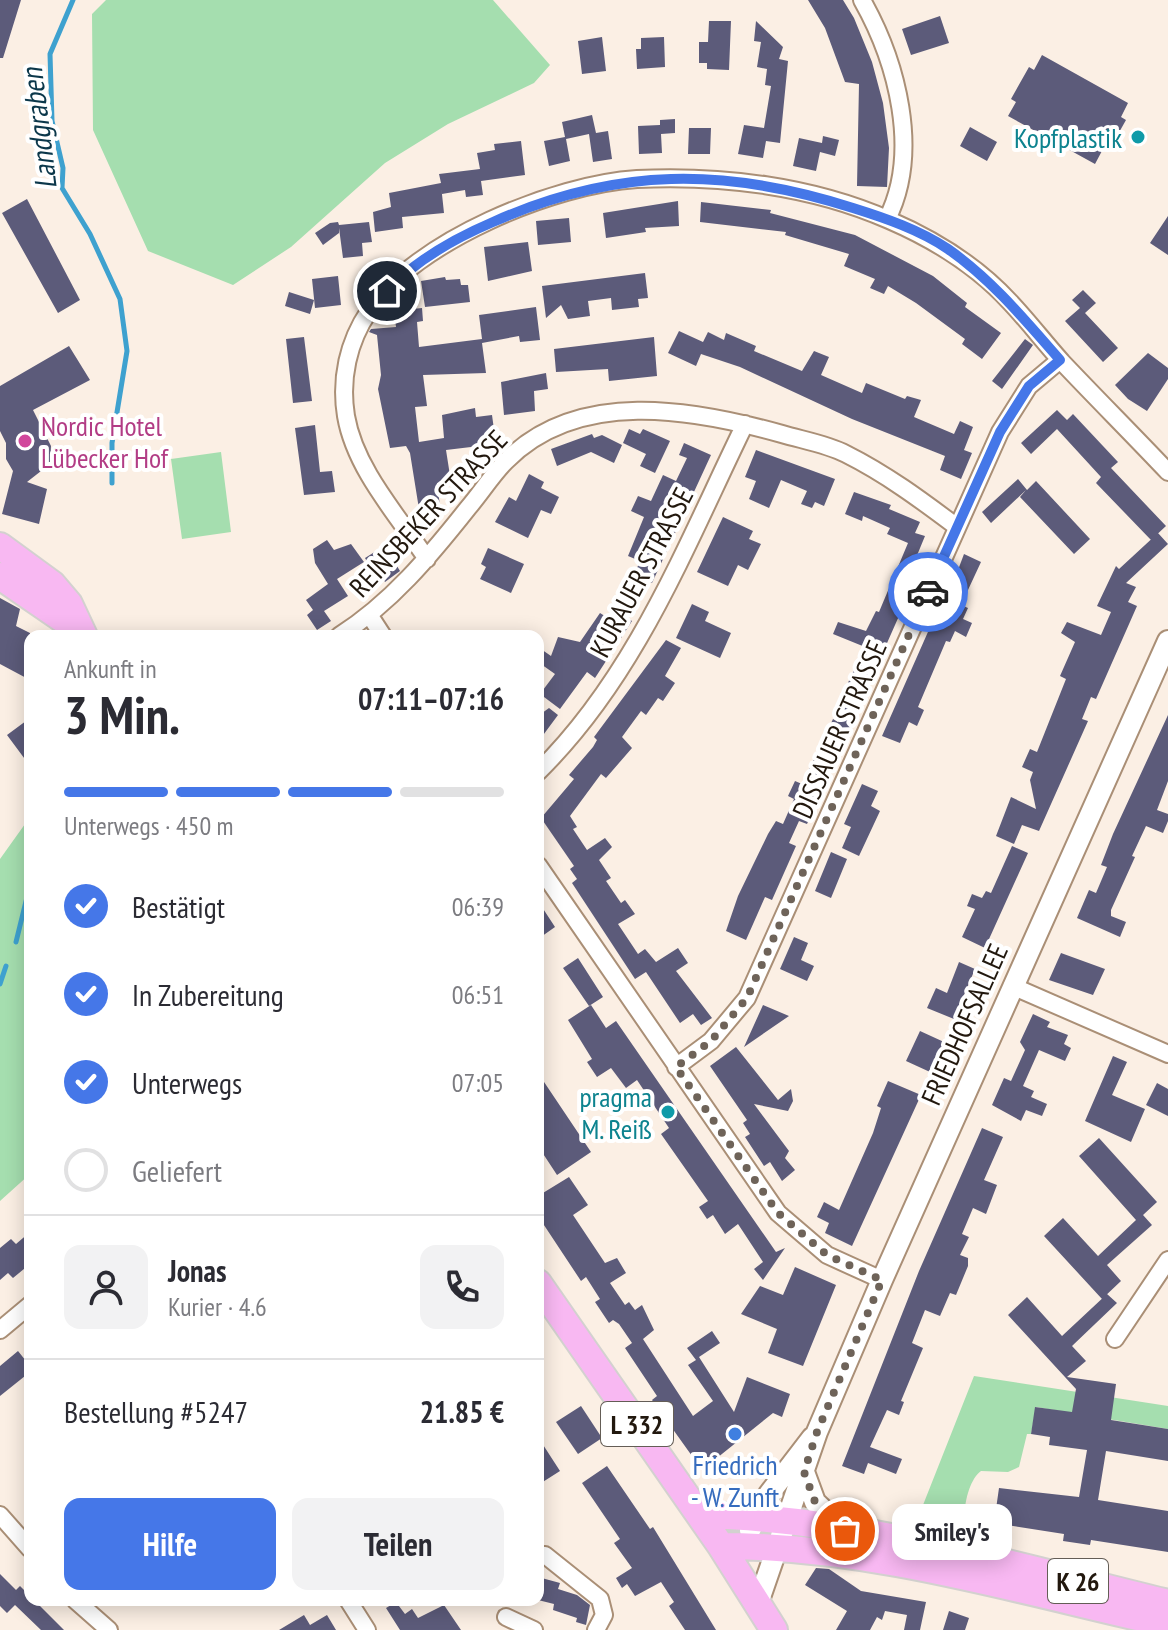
<!DOCTYPE html>
<html lang="de">
<meta charset="utf-8">
<style>
body{margin:0;font-family:"PT Sans Narrow",sans-serif;background:#f2f2f3;color:#2b2b33;height:100vh;display:flex;flex-direction:column;font-size:30px;white-space:nowrap}
*{box-sizing:border-box;margin:0}
p{font-size:26px;color:#7c7c81}
.icon{flex:none;width:44px;height:44px;fill:none;stroke:currentColor;stroke-width:2;stroke-linecap:round;stroke-linejoin:round}
.map{position:relative;flex:1;overflow:hidden}
.side{position:absolute;left:24px;top:630px;width:520px;height:976px;display:flex;flex-direction:column;background:#fff;border-radius:16px;box-shadow:0 4px 20px #0003}
.side>*{flex:none}
.pin{position:absolute;display:grid;place-items:center;width:68px;height:68px;color:#fff;margin:-34px;border:4px solid #fff;border-radius:50%;box-shadow:0 2px 8px #0007}
.courier{position:absolute;display:grid;place-items:center;width:80px;height:80px;margin:-40px;border:6px solid #4577e8;border-radius:50%;background:#fff;color:#222;box-shadow:0 2px 10px #0007}
.bubble{position:absolute;height:56px;border-radius:16px;background:#fff;box-shadow:0 4px 20px #0003;font-size:26px;font-weight:600;line-height:56px;text-align:center}
.headline em{font-style:normal;font-weight:600}
.headline div{display:flex;flex-direction:column-reverse}
.headline{display:flex;align-items:center;justify-content:space-between;height:136px;padding:0 40px}
h1{font-size:52px;font-weight:600;line-height:60px}
.bar{display:grid;grid-template-columns:repeat(4,1fr);gap:12px 8px;align-content:center;height:96px;padding:0 40px}
.bar i{height:10px;border-radius:6px;background:#e1e1e2}
.bar .on{background:#4577e8}
.bar p{grid-column:span 4}
.line{display:flex;align-items:center;gap:20px;padding:0 40px;border-top:2px solid #e1e1e2}
.line div{flex:1}
.round{display:grid;place-items:center;flex:none;width:84px;height:84px;border-radius:16px;background:#f2f2f3}
ol{padding:0 40px;list-style:none}
li{display:flex;align-items:center;gap:24px;height:88px}
li p{margin-inline-start:auto}
li .icon{padding:8px;border-radius:50%;background:#4577e8;color:#fff;stroke-width:4}
li:last-child{color:#7c7c81}
li i{width:44px;height:44px;border:4px solid #e1e1e2;border-radius:50%}
.primary-button{display:flex;gap:16px;margin-top:auto;padding:16px 40px}
.primary-button a{flex:1;height:92px;border-radius:16px;background:#4577e8;color:#fff;font-size:32px;font-weight:600;line-height:92px;text-align:center}
.primary-button a+a{background:#f2f2f3;color:#2b2b33}
.map>svg:first-child{display:block}
</style>
<div class="map">
<svg width="1168" height="1630" viewBox="0 0 1168 1630">
<rect width="100%" height="100%" fill="#fbefe4"/>
<!-- green -->
<path fill="#a5deaf" d="M 106,0 L 493,0 L 550,65 L 534,83 L 448,124 L 385,163 L 291,247 L 233,285 L 148,251 L 93,130 L 92,14 Z
M 221,452 L 231,532 L 182,539 L 171,459 Z
M 30,817 L 30,1174 L 0,1201 L 0,859 Z
M 974,1376 L 1168,1406 L 1168,1429 L 1036,1407 L 1031,1434 L 1027,1434 L 1019,1467 L 1008,1472 L 981,1471 C 967,1481 960,1518 968,1534 L 929,1525 L 923,1505 Z"/>
<g fill="none" stroke-linecap="round" stroke-linejoin="round">
<!-- stream -->
<path stroke="#3ea1cf" stroke-width="5" d="M 73,0 L 50,54 L 52,121 L 63,168 L 62,188 L 90,234 L 120,299 L 127,351 L 112,443 L 112,483
M 16,942 L 30,885
M 0,984 L 6,966"/>
</g>
<!-- building -->
<path fill="#5c5b7a" d="M 0,0 L 21,0 L 3,58 L 0,58 Z
M 808,0 L 843,0 L 854,18 L 872,62 L 883,103 L 889,148 L 887,187 L 857,186 L 859,84 L 845,82 L 825,28 Z
M 940,16 L 949,43 L 911,55 L 902,29 Z
M 709,21 L 731,21 L 729,70 L 707,69 L 707,63 L 699,63 L 699,42 L 708,42 Z
M 756,21 L 783,47 L 779,59 L 788,61 L 780,143 L 766,141 L 763,158 L 738,154 L 744,125 L 764,128 L 771,86 L 765,85 L 767,69 L 757,67 L 761,42 L 754,41 Z
M 602,37 L 606,71 L 582,74 L 578,41 Z
M 664,37 L 665,67 L 637,69 L 636,49 L 641,49 L 641,38 Z
M 1042,55 L 1128,103 L 1121,117 L 1126,120 L 1108,152 L 1103,149 L 1095,164 L 1008,116 L 1016,102 L 1011,99 L 1029,67 L 1034,70 Z
M 592,115 L 596,133 L 608,131 L 612,159 L 593,162 L 589,134 L 566,139 L 570,161 L 549,166 L 544,141 L 565,137 L 562,122 Z
M 675,119 L 675,133 L 661,134 L 662,153 L 639,154 L 638,126 L 660,125 L 660,120 Z
M 970,127 L 997,142 L 987,161 L 960,146 Z
M 689,128 L 711,128 L 710,154 L 688,154 Z
M 823,136 L 839,140 L 835,156 L 820,152 L 816,171 L 793,166 L 799,138 L 822,143 Z
M 521,141 L 525,175 L 481,181 L 483,195 L 466,197 L 465,190 L 442,194 L 441,185 L 444,213 L 402,217 L 403,228 L 375,232 L 373,212 L 391,207 L 389,193 L 441,183 L 439,174 L 480,169 L 477,153 L 495,150 L 494,144 Z
M 27,199 L 80,300 L 58,313 L 2,213 Z
M 678,201 L 679,226 L 645,228 L 646,232 L 606,238 L 603,213 Z
M 701,202 L 771,210 L 770,213 L 855,235 L 933,276 L 967,303 L 965,307 L 1001,333 L 982,359 L 962,344 L 965,339 L 916,303 L 888,286 L 884,294 L 870,288 L 875,279 L 844,266 L 849,254 L 785,235 L 786,232 L 700,222 Z
M 1168,216 L 1168,255 L 1150,243 Z
M 569,218 L 571,242 L 538,245 L 536,221 Z
M 338,222 L 339,225 L 369,222 L 372,242 L 362,243 L 363,256 L 343,258 L 339,228 L 339,233 L 323,245 L 315,233 L 330,223 Z
M 528,242 L 532,271 L 488,281 L 484,247 Z
M 645,273 L 648,298 L 638,299 L 639,307 L 612,310 L 611,298 L 588,301 L 590,316 L 568,319 L 561,305 L 546,318 L 542,286 Z
M 338,276 L 341,305 L 315,308 L 312,279 Z
M 445,277 L 446,280 L 460,279 L 461,285 L 468,285 L 470,302 L 425,307 L 421,281 Z
M 1083,290 L 1096,303 L 1085,313 L 1118,348 L 1103,362 L 1065,321 L 1080,308 L 1072,300 Z
M 289,292 L 314,300 L 310,314 L 285,306 Z
M 536,307 L 540,340 L 520,342 L 519,336 L 482,343 L 486,373 L 423,375 L 427,406 L 415,407 L 419,442 L 444,438 L 442,415 L 475,408 L 476,417 L 492,415 L 496,444 L 446,450 L 451,482 L 437,483 L 440,506 L 419,509 L 410,453 L 406,446 L 390,448 L 378,389 L 381,375 L 377,335 L 369,332 L 371,329 L 396,327 L 394,311 L 422,308 L 423,321 L 417,322 L 419,347 L 482,339 L 479,315 Z
M 679,331 L 703,342 L 708,332 L 724,340 L 726,333 L 756,346 L 754,351 L 802,371 L 814,351 L 829,357 L 821,375 L 862,393 L 866,383 L 905,399 L 907,396 L 921,400 L 914,417 L 954,434 L 960,421 L 973,427 L 964,450 L 972,453 L 961,479 L 940,470 L 945,456 L 852,419 L 740,367 L 701,354 L 696,366 L 668,353 Z
M 304,337 L 312,401 L 293,403 L 286,339 Z
M 654,337 L 657,376 L 609,381 L 608,369 L 556,372 L 554,349 Z
M 1025,339 L 1033,345 L 1002,389 L 992,381 Z
M 69,346 L 90,380 L 33,410 L 51,446 L 50,464 L 27,482 L 47,489 L 39,524 L 2,514 L 13,471 L 6,459 L 6,443 L 0,431 L 0,386 Z
M 1148,353 L 1168,368 L 1168,379 L 1147,411 L 1128,399 L 1115,385 Z
M 546,373 L 548,389 L 534,391 L 535,411 L 504,415 L 501,382 Z
M 1057,410 L 1067,420 L 1073,414 L 1118,462 L 1111,468 L 1166,526 L 1151,540 L 1096,483 L 1101,477 L 1057,429 L 1031,454 L 1021,443 Z
M 315,425 L 320,472 L 332,471 L 335,492 L 304,495 L 295,428 Z
M 629,429 L 640,434 L 643,429 L 670,441 L 655,473 L 640,466 L 646,454 L 623,443 Z
M 592,434 L 594,438 L 602,435 L 622,445 L 614,463 L 591,452 L 557,466 L 551,449 Z
M 684,443 L 711,455 L 652,583 L 634,575 L 640,561 L 628,556 L 644,517 L 631,511 L 638,496 L 651,501 L 663,475 L 676,481 L 687,458 L 679,455 Z
M 756,450 L 835,479 L 824,506 L 815,502 L 812,508 L 801,504 L 807,491 L 781,480 L 769,508 L 749,499 L 756,481 L 745,477 Z
M 529,474 L 544,482 L 541,488 L 559,497 L 551,514 L 541,510 L 528,538 L 495,522 L 509,497 L 516,501 Z
M 1018,479 L 1027,490 L 1036,481 L 1090,539 L 1074,554 L 1020,497 L 1026,490 L 991,523 L 982,512 Z
M 854,492 L 891,505 L 889,509 L 920,522 L 915,533 L 925,536 L 911,570 L 918,573 L 807,824 L 799,821 L 789,843 L 796,846 L 772,900 L 765,897 L 746,940 L 726,931 L 738,896 L 768,834 L 776,821 L 783,824 L 794,799 L 788,796 L 795,781 L 802,784 L 833,719 L 838,722 L 851,692 L 845,689 L 865,647 L 833,634 L 838,622 L 866,631 L 876,611 L 879,612 L 908,543 L 887,534 L 890,528 L 863,516 L 862,521 L 845,514 Z
M 723,517 L 753,531 L 749,539 L 761,544 L 748,570 L 738,565 L 728,586 L 697,572 Z
M 1158,533 L 1168,544 L 1126,583 L 1136,587 L 1128,602 L 1137,606 L 1096,699 L 1091,697 L 1082,719 L 1088,721 L 1039,831 L 1022,825 L 1014,844 L 996,836 L 1011,797 L 1036,809 L 1030,780 L 1033,772 L 1022,767 L 1030,749 L 1037,752 L 1066,679 L 1060,676 L 1075,642 L 1061,633 L 1067,622 L 1101,635 L 1111,612 L 1097,606 L 1116,566 L 1119,569 Z
M 327,540 L 334,550 L 351,544 L 364,562 L 337,579 L 348,596 L 324,611 L 331,621 L 317,630 L 307,615 L 313,610 L 306,600 L 328,584 L 315,563 L 313,549 Z
M 389,543 L 397,555 L 392,558 L 400,571 L 385,582 L 380,574 L 376,577 L 365,558 Z
M 488,548 L 524,564 L 511,593 L 480,579 L 486,567 L 481,564 Z
M 964,554 L 981,562 L 961,605 L 968,608 L 963,619 L 972,623 L 966,637 L 955,631 L 950,642 L 946,641 L 918,707 L 924,710 L 917,726 L 909,722 L 900,743 L 882,736 L 935,616 L 940,618 Z
M 0,598 L 20,609 L 16,626 L 30,633 L 30,680 L 0,664 Z
M 692,604 L 709,612 L 705,621 L 731,633 L 720,658 L 676,638 Z
M 616,611 L 632,621 L 595,678 L 587,672 L 560,709 L 540,694 L 555,674 L 538,662 L 538,647 L 551,656 L 558,637 L 580,642 L 600,613 L 611,620 Z
M 666,640 L 681,648 L 665,676 L 675,683 L 663,701 L 658,698 L 646,715 L 641,711 L 622,737 L 632,748 L 606,778 L 601,774 L 570,816 L 577,827 L 573,829 L 587,850 L 605,838 L 612,847 L 599,860 L 611,878 L 606,881 L 621,903 L 625,900 L 635,914 L 618,924 L 638,954 L 645,949 L 656,962 L 678,948 L 688,963 L 676,971 L 712,1018 L 701,1025 L 693,1014 L 680,1023 L 646,972 L 635,979 L 572,883 L 577,879 L 570,869 L 574,866 L 541,818 L 574,779 L 569,775 L 593,747 L 597,740 L 594,737 Z
M 549,708 L 558,715 L 538,742 L 538,716 Z
M 1168,715 L 1168,781 L 1157,810 L 1168,814 L 1168,821 L 1163,833 L 1146,826 L 1132,856 L 1135,857 L 1111,910 L 1111,916 L 1126,922 L 1120,937 L 1077,918 L 1089,890 L 1096,893 L 1107,867 L 1101,865 L 1113,834 Z
M 30,718 L 30,766 L 7,735 Z
M 862,784 L 878,791 L 871,806 L 880,811 L 859,856 L 842,848 L 851,827 L 844,824 Z
M 1012,846 L 1028,853 L 985,948 L 962,937 L 975,909 L 967,906 L 972,894 L 982,898 L 986,891 L 991,893 Z
M 831,852 L 847,859 L 831,898 L 815,891 Z
M 538,901 L 555,927 L 538,939 Z
M 794,937 L 808,943 L 801,960 L 814,966 L 807,981 L 780,969 Z
M 1061,953 L 1105,969 L 1093,995 L 1049,980 Z
M 578,958 L 603,997 L 589,1006 L 563,968 Z
M 959,962 L 975,969 L 954,1019 L 927,1008 L 936,988 L 947,993 Z
M 591,1005 L 606,1028 L 616,1021 L 776,1252 L 785,1248 L 763,1280 L 754,1269 L 763,1262 L 738,1224 L 725,1234 L 713,1215 L 707,1219 L 699,1207 L 708,1201 L 661,1134 L 669,1128 L 637,1080 L 626,1088 L 611,1068 L 597,1077 L 587,1062 L 592,1059 L 568,1020 Z
M 763,1005 L 789,1016 L 744,1047 Z
M 1033,1014 L 1050,1022 L 1047,1027 L 1068,1035 L 1064,1044 L 1071,1048 L 1065,1061 L 1039,1050 L 1023,1086 L 1034,1091 L 1031,1097 L 1047,1104 L 1042,1116 L 1026,1110 L 1021,1121 L 992,1105 L 1004,1078 L 1011,1081 L 1025,1050 L 1020,1042 Z
M 920,1031 L 944,1042 L 930,1072 L 906,1061 Z
M 736,1047 L 778,1100 L 791,1089 L 793,1101 L 788,1111 L 754,1104 L 789,1151 L 785,1158 L 795,1170 L 782,1181 L 770,1162 L 764,1166 L 745,1137 L 750,1134 L 743,1123 L 747,1120 L 710,1066 Z
M 1113,1056 L 1127,1062 L 1112,1095 L 1145,1109 L 1131,1142 L 1085,1121 Z
M 538,1073 L 591,1152 L 557,1175 L 538,1146 Z
M 888,1081 L 921,1095 L 852,1246 L 825,1233 L 829,1223 L 817,1217 L 824,1202 L 839,1210 L 873,1133 L 881,1108 L 877,1106 Z
M 1157,1083 L 1168,1089 L 1168,1116 L 1146,1105 Z
M 982,1128 L 1003,1137 L 984,1180 L 997,1185 L 986,1214 L 973,1208 L 962,1234 L 969,1237 L 960,1255 L 968,1258 L 968,1266 L 956,1295 L 950,1293 L 940,1316 L 925,1310 L 912,1343 L 923,1348 L 901,1401 L 904,1402 L 899,1415 L 887,1410 L 870,1447 L 902,1459 L 896,1474 L 868,1463 L 864,1474 L 842,1466 L 919,1271 Z
M 1099,1138 L 1157,1202 L 1143,1215 L 1152,1225 L 1107,1265 L 1121,1281 L 1102,1299 L 1044,1236 L 1063,1218 L 1098,1256 L 1136,1220 L 1079,1156 Z
M 569,1177 L 588,1205 L 573,1215 L 605,1263 L 617,1258 L 626,1273 L 610,1283 L 625,1305 L 629,1302 L 635,1310 L 642,1305 L 654,1330 L 643,1339 L 693,1416 L 713,1401 L 688,1365 L 696,1360 L 687,1348 L 712,1331 L 720,1343 L 699,1357 L 734,1412 L 747,1377 L 790,1394 L 782,1417 L 773,1413 L 702,1470 L 652,1400 L 657,1396 L 625,1348 L 632,1343 L 619,1324 L 613,1320 L 609,1323 L 595,1302 L 600,1299 L 586,1277 L 581,1281 L 538,1216 L 538,1196 Z
M 30,1232 L 30,1264 L 13,1278 L 8,1273 L 0,1280 L 0,1248 L 11,1239 L 16,1244 Z
M 795,1267 L 836,1285 L 803,1366 L 768,1353 L 777,1329 L 741,1314 L 760,1286 L 783,1295 Z
M 1107,1294 L 1117,1303 L 1072,1346 L 1086,1361 L 1067,1377 L 1116,1384 L 1111,1420 L 1168,1429 L 1168,1461 L 1106,1451 L 1098,1500 L 1168,1511 L 1168,1552 L 1091,1540 L 1090,1545 L 1063,1541 L 1064,1534 L 994,1523 L 999,1488 L 1079,1497 L 1087,1450 L 1049,1445 L 1050,1437 L 1031,1434 L 1035,1407 L 1072,1412 L 1076,1389 L 1008,1315 L 1027,1297 L 1062,1336 Z
M 18,1351 L 30,1366 L 30,1372 L 0,1396 L 0,1366 Z
M 581,1406 L 602,1438 L 578,1454 L 556,1422 Z
M 538,1437 L 560,1471 L 538,1485 Z
M 607,1466 L 650,1529 L 653,1527 L 716,1630 L 685,1630 L 669,1606 L 674,1602 L 661,1582 L 635,1596 L 627,1584 L 622,1588 L 616,1578 L 632,1568 L 614,1543 L 620,1539 L 582,1483 Z
M 816,1568 L 829,1569 L 861,1591 L 926,1602 L 920,1630 L 904,1630 L 907,1615 L 885,1611 L 882,1620 L 877,1617 L 870,1630 L 836,1630 L 847,1611 L 805,1585 Z
M 0,1574 L 16,1590 L 20,1586 L 64,1630 L 41,1630 L 15,1605 L 7,1613 L 0,1606 Z
M 538,1577 L 560,1583 L 558,1589 L 577,1595 L 590,1605 L 586,1625 L 576,1622 L 577,1618 L 553,1610 L 554,1604 L 538,1600 Z
M 396,1602 L 405,1614 L 412,1609 L 418,1618 L 444,1605 L 461,1630 L 400,1630 L 386,1608 Z
M 949,1611 L 969,1618 L 965,1630 L 943,1630 Z
M 304,1615 L 310,1625 L 327,1615 L 336,1630 L 279,1630 Z"/>
<g fill="none" stroke-linecap="round" stroke-linejoin="round">
<defs>
<path id="minor" d="M 862,0 C 897,62 921,152 887,219
M 427,559 C 398,516 355,469 346,416 C 340,379 348,342 369,311 C 415,241 555,184 637,179 C 721,175 812,186 889,220 C 933,239 977,266 1010,302 C 1028,321 1044,342 1062,362 C 1097,399 1133,435 1168,472
M 370,616 L 383,636
M 339,636 C 391,603 430,556 468,508 C 481,493 492,475 506,461 C 578,388 693,409 782,434 C 802,440 827,444 846,454 C 886,474 921,500 957,527
M 538,772 C 636,676 686,545 745,424
M 538,865 L 778,1213 L 827,1255 L 882,1280
M 1012,986 L 1168,1054
M 676,1067 L 711,1041 L 747,998 L 1000,432 L 1029,386 L 1060,360
M 0,1330 L 30,1305
M 1115,1339 L 1168,1260
M 0,1515 L 30,1549
M 545,1555 L 600,1599 L 604,1615 L 596,1630
M 75,1600 L 109,1630
M 348,1600 L 367,1630
M 506,1617 L 534,1630"/>
<path id="tertiary" d="M 804,1472 L 815,1502 L 845,1531
M 750,1530 L 769,1494 L 812,1438
M 758,1603 L 817,1432 L 882,1280 L 1168,641"/>
<path id="primary" d="M 0,546 L 52,584 L 69,604 L 84,636
M 0,576 L 80,631
M 538,1283 L 721,1546 L 774,1630
M 700,1515 C 858,1518 1015,1566 1168,1603
M 721,1546 C 875,1546 1019,1591 1168,1624"/>
</defs>
<!-- minor casing -->
<use href="#minor" stroke="#aa8f76" stroke-width="20"/>
<!-- tertiary casing -->
<use href="#tertiary" stroke="#aa8f76" stroke-width="24"/>
<!-- primary casing -->
<use href="#primary" stroke="#d3d1cf" stroke-width="30"/>
<!-- minor -->
<use href="#minor" stroke="#fff" stroke-width="16"/>
<!-- tertiary -->
<use href="#tertiary" stroke="#fff" stroke-width="20"/>
<!-- primary -->
<use href="#primary" stroke="#f8b8f2" stroke-width="26"/>
</g>
<g fill="none" stroke-linecap="round" stroke-linejoin="round">
<!-- done -->
<path stroke="#6e6359" stroke-width="8" stroke-dasharray="0 14.4" d="M 845,1531 L 815,1502 L 804,1472 L 817,1432 L 882,1280 L 827,1255 L 778,1213 L 676,1067 L 711,1041 L 747,998 L 928,592"/>
<!-- route -->
<path stroke="#4577e8" stroke-width="10" d="M 387,291 C 416,260 453,239 493,222 C 616,167 725,167 853,208 C 885,218 920,230 948,249 C 991,279 1025,320 1060,360 L 1029,386 L 1000,432 L 928,592"/>
</g>
<!-- markers -->
<g fill="#0f9aa8" stroke="#fff" stroke-width="3">
<circle cx="1138" cy="137" r="8"/>
<circle cx="668" cy="1112" r="8"/>
</g>
<circle fill="#d1479c" stroke="#fff" stroke-width="3" cx="25" cy="441" r="8"/>
<circle fill="#3f7fe0" stroke="#fff" stroke-width="3" cx="735" cy="1434" r="8"/>
<g text-anchor="middle" dominant-baseline="central" stroke-width="8" stroke-linejoin="round" paint-order="stroke">
<!-- shield labels -->
<g fill="#fff" stroke="#645d56" stroke-width="2">
<rect x="601" y="1402" width="72" height="44" rx="6"/>
<rect x="1048" y="1559" width="60" height="44" rx="6"/>
</g>
<g font-size="26" font-weight="bold" fill="#22180e">
<text x="637" y="1424">L 332</text>
<text x="1078" y="1581">K 26</text>
</g>
<!-- culture labels -->
<g font-size="28" fill="#0d838f" stroke="#fff" text-anchor="end">
<text x="1122" y="137">Kopfplastik</text>
<text x="652" y="1096">pragma<tspan x="652" dy="32">M. Reiß</tspan></text>
</g>
<!-- hotel labels -->
<g font-size="28" fill="#b23c85" stroke="#fff" text-anchor="start">
<text x="41" y="425">Nordic Hotel<tspan x="41" dy="32">Lübecker Hof</tspan></text>
</g>
<!-- street labels -->
<g font-size="28" fill="#22180e" stroke="#fff">
<text transform="translate(428 513) rotate(-47)">REINSBEKER STRASSE</text>
<text transform="translate(641 572) rotate(-62)">KURAUER STRASSE</text>
<text transform="translate(839 729) rotate(-66)">DISSAUER STRASSE</text>
<text transform="translate(964 1024) rotate(-66)">FRIEDHOFSALLEE</text>
</g>
<!-- shop labels -->
<g font-size="28" fill="#366cbe" stroke="#fff">
<text x="735" y="1464">Friedrich<tspan x="735" dy="32">- W. Zunft</tspan></text>
</g>
<!-- water labels -->
<g font-size="30" font-style="italic" fill="#0b374a" stroke="#fff">
<text transform="translate(38 129) rotate(-97)">Landgraben</text>
</g>
</g>
</svg>
<div class="pin" style="left:845px;top:1531px;background:#ea580c"><svg class="icon" aria-label="bag" viewBox="0 0 24 24"><path d="M5 8h14l-1 12H6zM9 8a3 3 0 0 1 6 0"/></svg></div>
<div class="pin" style="left:387px;top:291px;background:#1f2937"><svg class="icon" aria-label="home" viewBox="0 0 24 24"><path d="M3 11l9-7 9 7M6 9v11h12V9"/></svg></div>
<div class="courier" style="left:928px;top:592px"><svg class="icon" aria-label="car" viewBox="0 0 24 24"><path d="M5 17H2v-5l4-1 3-4h7l3 4 3 1v5h-3M9 17h6M6 11h13"/><circle cx="7" cy="17" r="2"/><circle cx="17" cy="17" r="2"/></svg></div>
<div class="bubble" style="left:892px;top:1504px;width:120px">Smiley's</div>
<section class="side">
<div class="headline"><div><h1>3 Min.</h1><p>Ankunft in</p></div><em>07:11–07:16</em></div>
<div class="bar"><i class="on"></i><i class="on"></i><i class="on"></i><i></i><p>Unterwegs · 450 m</p></div>
<ol>
<li><svg class="icon" aria-label="check" viewBox="0 0 24 24"><path d="M5 12l5 5 9-10"/></svg>Bestätigt<p>06:39</p></li>
<li><svg class="icon" aria-label="check" viewBox="0 0 24 24"><path d="M5 12l5 5 9-10"/></svg>In Zubereitung<p>06:51</p></li>
<li><svg class="icon" aria-label="check" viewBox="0 0 24 24"><path d="M5 12l5 5 9-10"/></svg>Unterwegs<p>07:05</p></li>
<li><i></i>Geliefert</li>
</ol>
<div class="line" style="height:144px"><a class="round"><svg class="icon" aria-label="person" viewBox="0 0 24 24"><circle cx="12" cy="8" r="4"/><path d="M4 21q1-7 8-7t8 7"/></svg></a><div><b>Jonas</b><p>Kurier · 4.6</p></div><a class="round"><svg class="icon" aria-label="phone" viewBox="0 0 24 24"><path d="M5 4h4l2 5-3 2q2 4 5 5l2-3 5 2v4C11 20 4 13 5 4z"/></svg></a></div>
<div class="line" style="height:104px"><div>Bestellung #5247</div><b>21.85 €</b></div>
<div class="primary-button"><a>Hilfe</a><a>Teilen</a></div>
</section>
</div>
